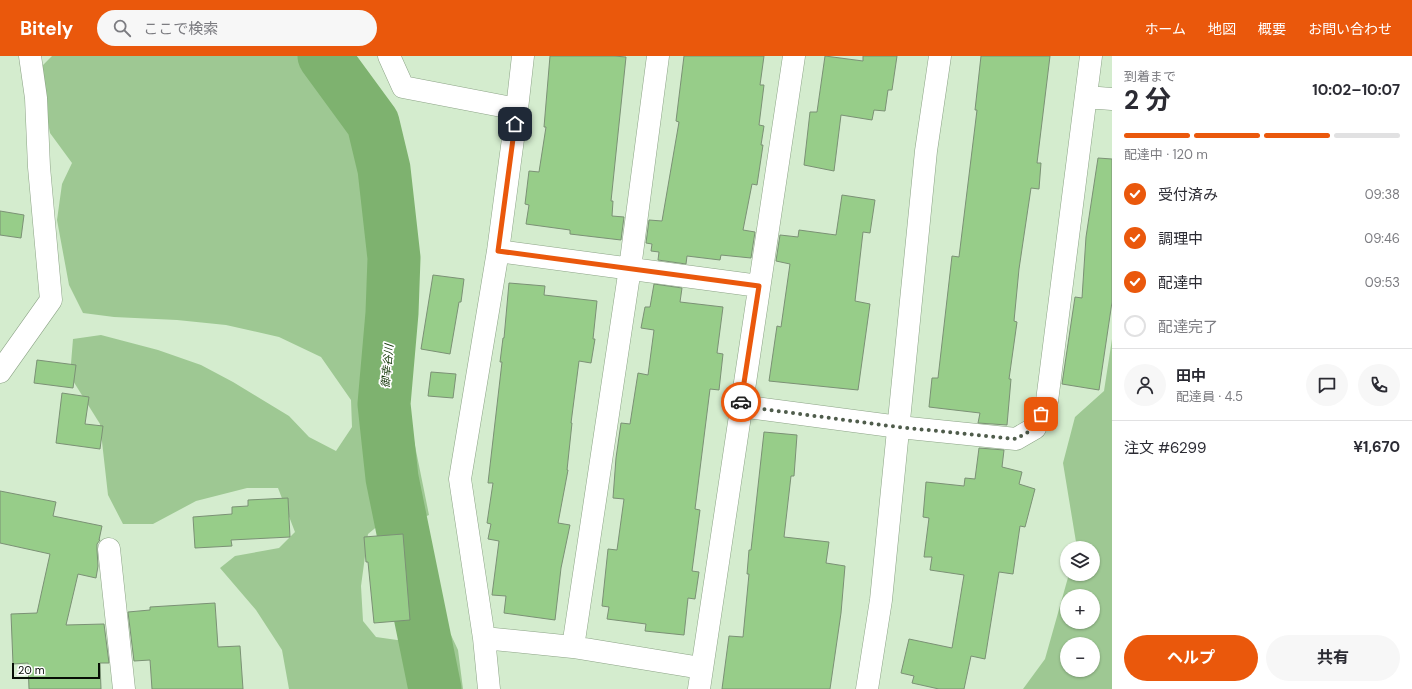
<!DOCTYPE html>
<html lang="ja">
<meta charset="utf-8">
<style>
body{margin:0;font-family:"DM Sans","Noto Sans JP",sans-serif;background:#f7f7f7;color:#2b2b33;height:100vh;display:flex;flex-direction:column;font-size:15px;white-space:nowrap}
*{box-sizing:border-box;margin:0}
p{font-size:13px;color:#7c7c81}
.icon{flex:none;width:22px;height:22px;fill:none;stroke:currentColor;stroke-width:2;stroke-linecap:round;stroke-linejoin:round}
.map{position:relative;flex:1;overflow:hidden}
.side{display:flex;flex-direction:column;background:#fff;width:300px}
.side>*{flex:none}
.fabs{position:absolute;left:1060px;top:485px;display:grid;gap:8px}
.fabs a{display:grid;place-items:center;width:40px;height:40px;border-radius:50%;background:#fff;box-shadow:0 1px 3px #0004;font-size:20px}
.scale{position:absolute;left:12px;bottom:10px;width:88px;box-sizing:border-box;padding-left:4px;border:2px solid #070e05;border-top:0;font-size:11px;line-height:14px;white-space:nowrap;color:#070e05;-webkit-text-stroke:3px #fff;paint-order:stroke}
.pin{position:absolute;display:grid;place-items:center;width:34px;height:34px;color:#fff;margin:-17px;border-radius:8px;box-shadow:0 2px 6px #0006}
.courier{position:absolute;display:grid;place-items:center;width:40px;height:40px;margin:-20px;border:3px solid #ea580c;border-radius:50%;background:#fff;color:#222;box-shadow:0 1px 5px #0007}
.head em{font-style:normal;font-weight:700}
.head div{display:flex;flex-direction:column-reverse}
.head{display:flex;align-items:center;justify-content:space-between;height:68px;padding:0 12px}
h1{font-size:26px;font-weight:700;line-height:30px}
.bar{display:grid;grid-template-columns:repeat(4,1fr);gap:6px 4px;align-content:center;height:48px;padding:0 12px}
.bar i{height:5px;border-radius:3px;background:#e1e1e2}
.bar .current{background:#ea580c}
.bar p{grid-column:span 4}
.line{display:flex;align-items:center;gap:10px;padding:0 12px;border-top:1px solid #e1e1e2}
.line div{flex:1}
.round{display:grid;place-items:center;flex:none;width:42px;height:42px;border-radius:21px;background:#f7f7f7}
ol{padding:0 12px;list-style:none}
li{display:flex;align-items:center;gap:12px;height:44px}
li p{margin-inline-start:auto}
li .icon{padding:4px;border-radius:50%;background:#ea580c;color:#fff;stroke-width:4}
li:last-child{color:#7c7c81}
li i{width:22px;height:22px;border:2px solid #e1e1e2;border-radius:50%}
.action{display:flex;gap:8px;margin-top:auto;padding:8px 12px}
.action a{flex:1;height:46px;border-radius:24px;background:#ea580c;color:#fff;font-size:16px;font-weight:700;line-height:46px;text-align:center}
.action a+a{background:#f7f7f7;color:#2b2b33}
header{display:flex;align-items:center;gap:24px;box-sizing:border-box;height:56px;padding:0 20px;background:#ea580c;color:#fff}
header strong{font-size:19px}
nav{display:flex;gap:22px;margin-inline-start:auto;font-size:14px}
.search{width:280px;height:36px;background:#f7f7f7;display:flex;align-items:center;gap:10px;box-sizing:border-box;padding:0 14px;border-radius:22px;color:#7c7c81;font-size:15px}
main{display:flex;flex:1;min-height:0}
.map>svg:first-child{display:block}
</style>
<header>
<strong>Bitely</strong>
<div class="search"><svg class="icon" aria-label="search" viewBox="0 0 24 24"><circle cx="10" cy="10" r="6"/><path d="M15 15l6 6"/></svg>ここで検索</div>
<nav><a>ホーム</a><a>地図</a><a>概要</a><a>お問い合わせ</a></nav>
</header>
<main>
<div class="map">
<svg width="1112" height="633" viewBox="0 0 1112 633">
<rect width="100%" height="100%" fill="#d4ecce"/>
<!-- green -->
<path fill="#9ec893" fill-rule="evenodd" d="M 52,0 L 304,0 L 330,41 L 353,69 L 361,93 L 368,135 L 380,235 L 379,267 L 408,336 L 412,375 L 429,459 L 415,465 L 385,464 L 368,478 L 361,530 L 363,565 L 376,581 L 397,584 L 451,579 L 458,594 L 463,633 L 289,633 L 282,594 L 256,554 L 220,512 L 235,500 L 279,492 L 295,476 L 278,432 L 247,432 L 196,445 L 153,468 L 123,468 L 108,439 L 100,368 L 70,320 L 73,283 L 101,279 L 158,294 L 201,309 L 233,326 L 289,360 L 309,381 L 336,395 L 352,371 L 351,344 L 321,301 L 279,281 L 226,269 L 177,264 L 114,261 L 83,257 L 69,229 L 57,164 L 62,128 L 72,107 L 50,77 L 43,41 L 43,9 Z
M 1112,283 L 1112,633 L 1023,633 L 1045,603 L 1069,518 L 1093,518 L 1093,492 L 1077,492 L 1063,407 L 1075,361 L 1104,335 ZM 1067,540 L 1093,540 L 1093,566 L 1067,566 ZM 1067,588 L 1093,588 L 1093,614 L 1067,614 Z"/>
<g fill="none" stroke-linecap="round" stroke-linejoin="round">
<!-- river -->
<path stroke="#7eb26f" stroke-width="53" d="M 324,0 L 373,67 L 384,113 L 394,202 L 392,257 L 384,348 L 392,422 L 435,633"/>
</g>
<!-- building -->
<path fill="#97cd89" stroke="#7b9175" d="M 550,0 L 614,0 L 626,1 L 611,145 L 613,145 L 612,160 L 624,161 L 621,184 L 570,178 L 570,174 L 526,168 L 529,149 L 525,148 L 529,115 L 539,116 L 546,71 L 544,71 Z
M 684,0 L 764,0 L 760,29 L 764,29 L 759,69 L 764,70 L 761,89 L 763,89 L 757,129 L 752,128 L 743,174 L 755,176 L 751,202 L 721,199 L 720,204 L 687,200 L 686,208 L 658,204 L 659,196 L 651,195 L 652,188 L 646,187 L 649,164 L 662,165 L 679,66 L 676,65 Z
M 825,0 L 863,5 L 863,0 L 897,0 L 892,34 L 888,34 L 885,55 L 874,54 L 872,64 L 841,59 L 834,115 L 804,109 L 810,56 L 817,56 Z
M 981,0 L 1050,0 L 1037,107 L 1041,107 L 1039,133 L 1031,132 L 1019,213 L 1014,265 L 1017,266 L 1009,323 L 1011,323 L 1007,369 L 978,367 L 980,357 L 929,351 L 932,322 L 938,322 L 952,200 L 959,201 L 977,54 L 975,54 Z
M 1098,102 L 1112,103 L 1112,246 L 1099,334 L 1062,328 L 1075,241 L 1082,242 L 1086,181 Z
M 842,139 L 875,144 L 870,177 L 863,176 L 855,245 L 870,248 L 858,334 L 769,325 L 777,270 L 781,271 L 790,208 L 776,205 L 780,179 L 798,181 L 799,174 L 836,179 Z
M 0,155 L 24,159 L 21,182 L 0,179 Z
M 433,219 L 464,223 L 461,246 L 459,246 L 450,298 L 421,293 Z
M 509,227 L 545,230 L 544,239 L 597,245 L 593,283 L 595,283 L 591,307 L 579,305 L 571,367 L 572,367 L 567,414 L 568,414 L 558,467 L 570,469 L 561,512 L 555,564 L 504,557 L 506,540 L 492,539 L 499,485 L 488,483 L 491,468 L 487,467 L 493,427 L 488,427 L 502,306 L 500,306 L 503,282 L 504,282 Z
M 654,228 L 682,232 L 680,246 L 723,251 L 717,297 L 723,298 L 719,334 L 710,333 L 695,453 L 700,454 L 692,515 L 699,516 L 695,543 L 688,542 L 684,579 L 645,575 L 646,568 L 607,563 L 609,551 L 602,550 L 608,493 L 617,494 L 624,443 L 613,442 L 616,402 L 621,367 L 630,368 L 638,317 L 648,319 L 654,274 L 641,272 L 645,251 L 650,251 Z
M 37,304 L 76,309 L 73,332 L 34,327 Z
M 431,316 L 456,318 L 453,342 L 428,340 Z
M 62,337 L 89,341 L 85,368 L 103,370 L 100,393 L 56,387 Z
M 764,376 L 797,379 L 794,420 L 791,420 L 784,481 L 829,486 L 826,507 L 845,510 L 841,557 L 830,633 L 722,633 L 729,580 L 743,581 L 749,518 L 747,518 L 749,494 L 751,494 Z
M 979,392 L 1004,394 L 1002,411 L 1022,416 L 1019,428 L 1035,433 L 1025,471 L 1020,470 L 1013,518 L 999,516 L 985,603 L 971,600 L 964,633 L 939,633 L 912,627 L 914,620 L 901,617 L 909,583 L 952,592 L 964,519 L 930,514 L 932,501 L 924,501 L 929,462 L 923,461 L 926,426 L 964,430 L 965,422 L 975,423 Z
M 0,435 L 56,446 L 53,460 L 102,470 L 99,484 L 100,484 L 97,488 L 97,494 L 98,510 L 96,522 L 78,518 L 66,569 L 104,568 L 109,607 L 100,607 L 101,633 L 29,633 L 28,607 L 13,608 L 11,558 L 37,557 L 50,498 L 0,487 Z
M 288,442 L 290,481 L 231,484 L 232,490 L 195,492 L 193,461 L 232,458 L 232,451 L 248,450 L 248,444 Z
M 403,478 L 410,564 L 374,567 L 368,506 L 366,506 L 364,481 Z
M 215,547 L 218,591 L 240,590 L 243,633 L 152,633 L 150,604 L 134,605 L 128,556 L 150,554 L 150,551 Z"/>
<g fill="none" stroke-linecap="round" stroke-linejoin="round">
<defs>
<path id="street" d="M 389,0 L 403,31 L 517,53 L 498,195 L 460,423 L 484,582 L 489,633
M 1086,41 L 1112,43
M 517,53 L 523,0
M 498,195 L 759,230
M 0,316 L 51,244 L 39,111 L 36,42 L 30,0
M 740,350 L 899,371 L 1016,383 L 1035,372 L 1047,345 L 1091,0
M 109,493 L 124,633
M 484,582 L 573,591 L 701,612
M 573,591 L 630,212 L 658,0
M 699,633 L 794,0"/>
<path id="secondary" d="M 867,633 L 881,544 L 926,95 L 940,0"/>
</defs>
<!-- street casing -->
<use href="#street" stroke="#8ca386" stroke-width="23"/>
<!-- secondary casing -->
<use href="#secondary" stroke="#8ca386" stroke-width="23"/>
<!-- street -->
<use href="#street" stroke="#fff" stroke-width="22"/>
<!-- secondary -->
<use href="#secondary" stroke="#fff" stroke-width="22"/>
</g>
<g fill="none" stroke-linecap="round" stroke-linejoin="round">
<!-- done -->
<path stroke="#4f5c4b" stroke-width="4" stroke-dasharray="0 7.2" d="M 741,346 L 740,350 L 898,371 L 1016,383 L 1035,372 L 1041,358"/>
<!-- route -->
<path stroke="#ea580c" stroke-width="5" d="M 515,68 L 498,195 L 759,230 L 741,346"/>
</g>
<g text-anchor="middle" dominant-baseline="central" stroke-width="3.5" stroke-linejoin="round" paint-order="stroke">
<!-- water labels -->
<g font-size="11" font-style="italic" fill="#103304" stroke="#fff">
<text transform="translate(387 310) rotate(-85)">御幸谷川</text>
</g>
</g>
</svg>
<div class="fabs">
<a><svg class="icon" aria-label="layers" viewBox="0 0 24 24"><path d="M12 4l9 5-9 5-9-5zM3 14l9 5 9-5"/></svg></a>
<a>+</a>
<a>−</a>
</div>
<div class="scale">20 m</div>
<div class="pin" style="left:1041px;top:358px;background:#ea580c"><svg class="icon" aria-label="bag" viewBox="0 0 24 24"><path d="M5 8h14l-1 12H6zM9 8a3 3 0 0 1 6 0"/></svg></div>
<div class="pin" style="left:515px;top:68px;background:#1f2937"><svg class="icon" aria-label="home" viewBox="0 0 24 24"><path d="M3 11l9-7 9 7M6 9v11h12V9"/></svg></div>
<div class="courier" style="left:741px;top:346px"><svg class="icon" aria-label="car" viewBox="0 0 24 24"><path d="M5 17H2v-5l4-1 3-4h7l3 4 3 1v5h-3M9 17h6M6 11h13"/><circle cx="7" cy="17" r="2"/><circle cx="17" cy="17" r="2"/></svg></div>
</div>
<section class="side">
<div class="head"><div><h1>2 分</h1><p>到着まで</p></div><em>10:02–10:07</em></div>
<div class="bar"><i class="current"></i><i class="current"></i><i class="current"></i><i></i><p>配達中 · 120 m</p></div>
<ol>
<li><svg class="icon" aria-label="check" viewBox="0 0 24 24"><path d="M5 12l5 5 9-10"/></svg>受付済み<p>09:38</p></li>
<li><svg class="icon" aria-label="check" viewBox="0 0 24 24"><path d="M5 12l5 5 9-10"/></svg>調理中<p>09:46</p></li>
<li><svg class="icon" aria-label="check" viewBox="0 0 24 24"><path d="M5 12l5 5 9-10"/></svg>配達中<p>09:53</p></li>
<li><i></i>配達完了</li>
</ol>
<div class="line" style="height:72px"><a class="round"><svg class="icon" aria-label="person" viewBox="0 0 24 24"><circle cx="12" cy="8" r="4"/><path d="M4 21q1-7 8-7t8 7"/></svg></a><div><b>田中</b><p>配達員 · 4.5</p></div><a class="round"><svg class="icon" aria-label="chat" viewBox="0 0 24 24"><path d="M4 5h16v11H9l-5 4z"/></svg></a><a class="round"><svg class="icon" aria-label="phone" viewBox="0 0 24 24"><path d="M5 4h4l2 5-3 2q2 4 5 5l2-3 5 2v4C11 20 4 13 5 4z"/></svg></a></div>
<div class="line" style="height:52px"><div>注文 #6299</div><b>¥1,670</b></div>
<div class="action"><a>ヘルプ</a><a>共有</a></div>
</section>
</main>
